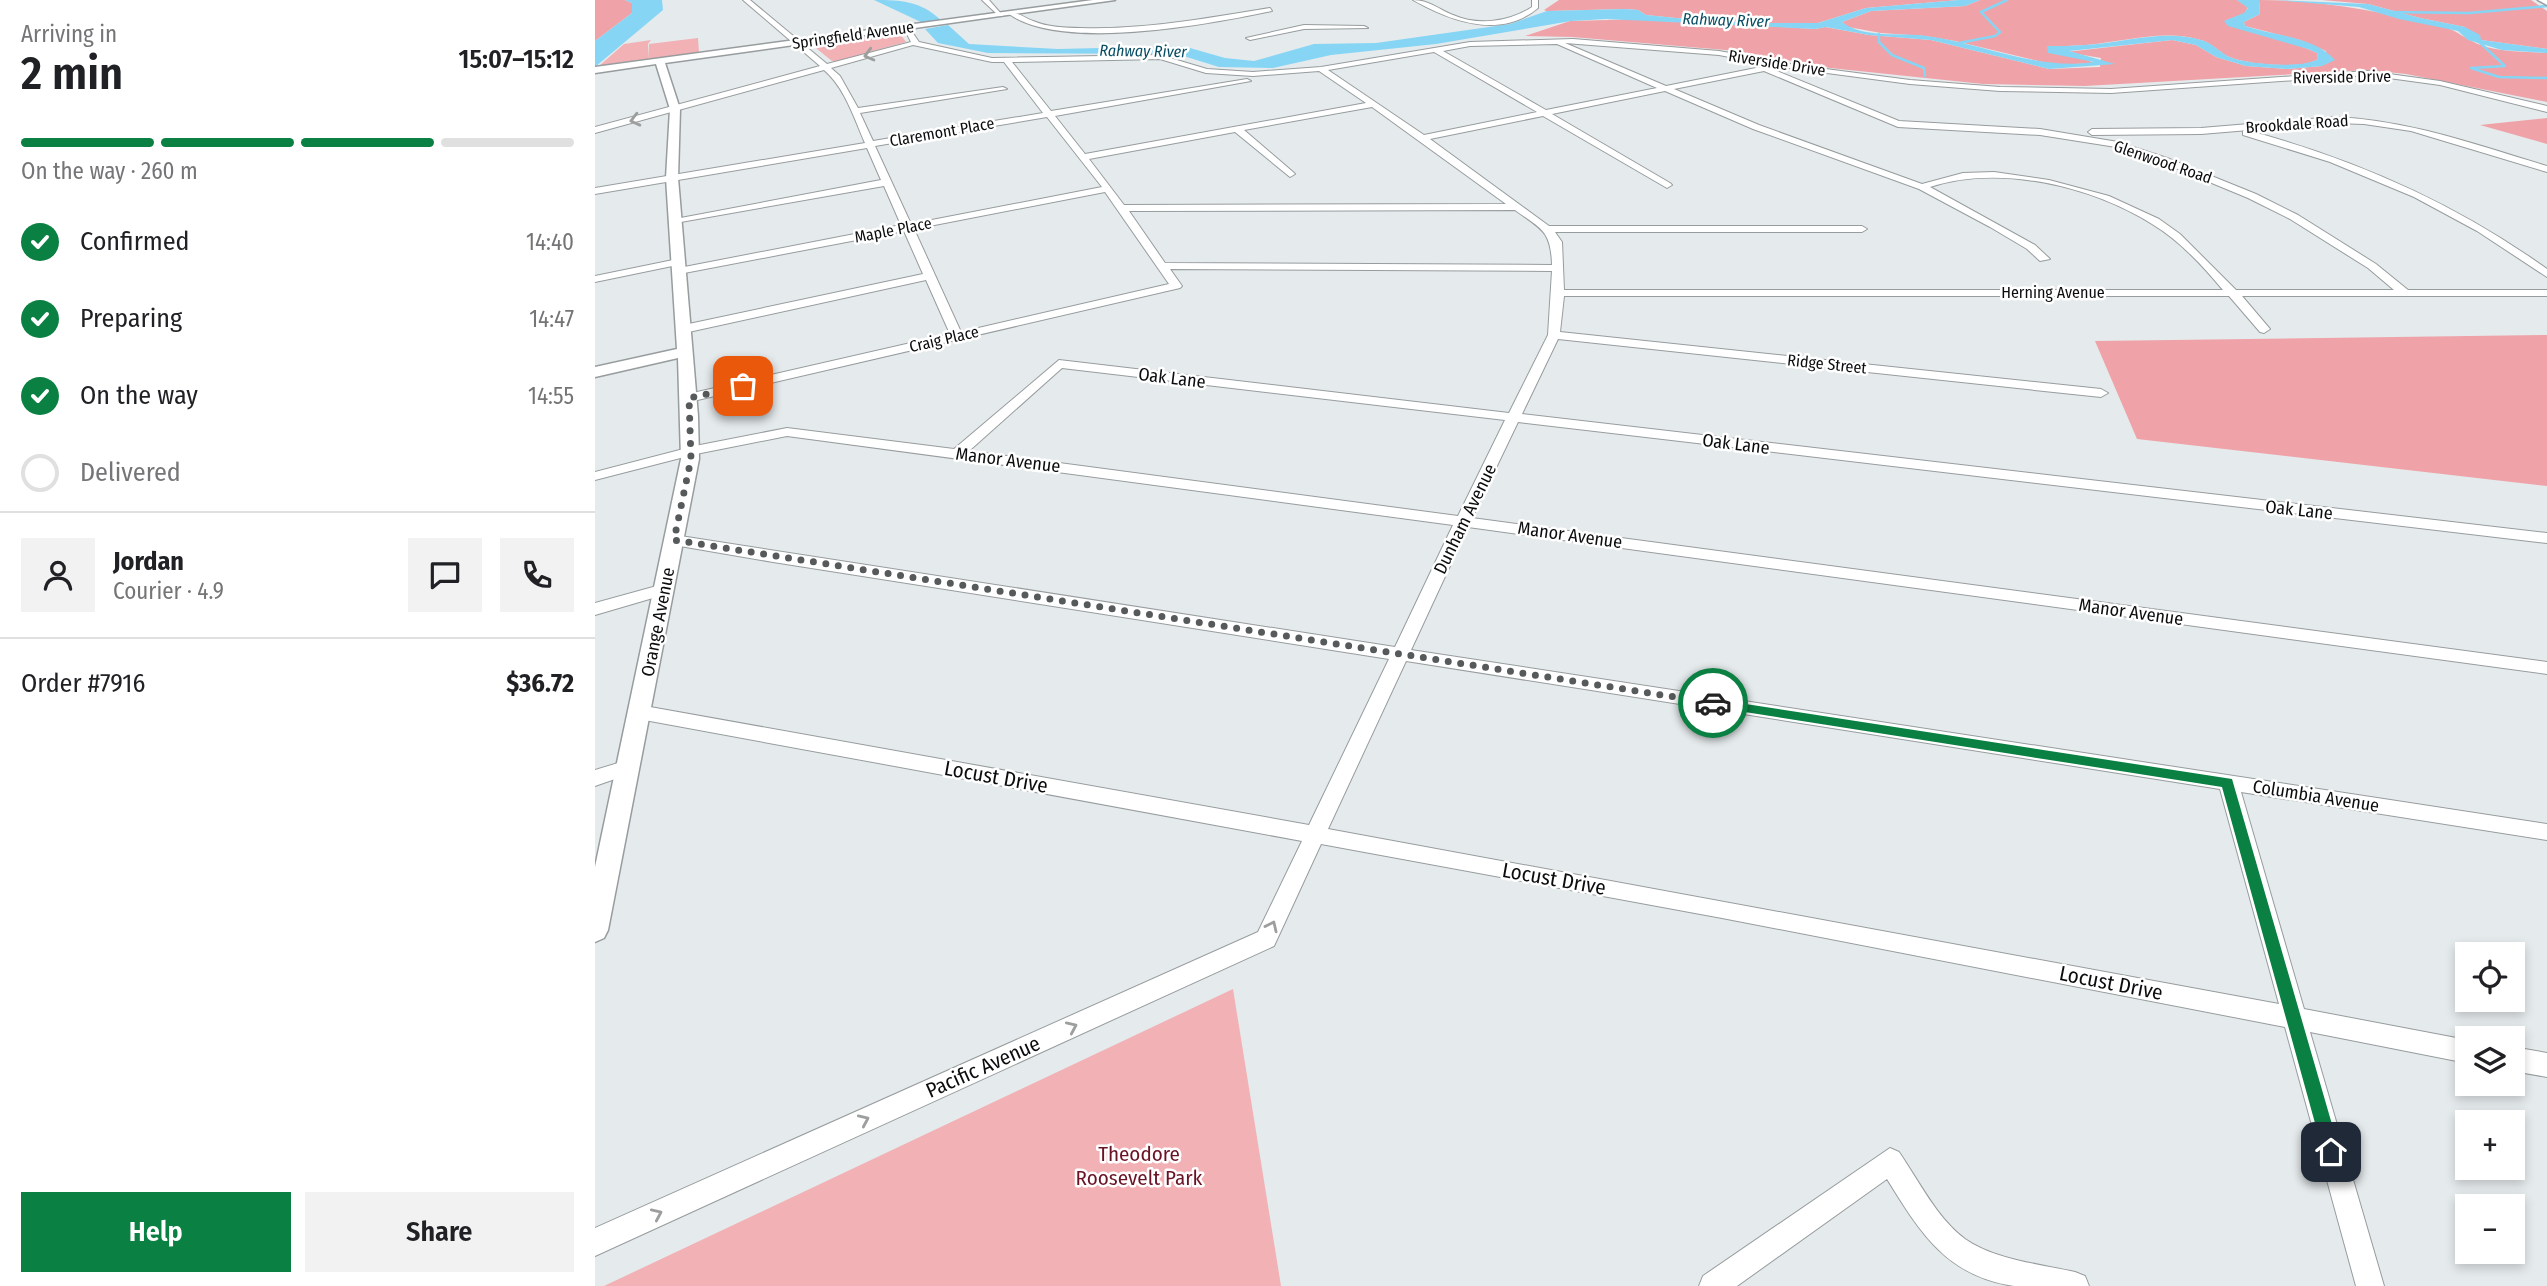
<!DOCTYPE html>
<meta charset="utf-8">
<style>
body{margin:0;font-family:"Fira Sans Condensed",sans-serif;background:#f2f2f2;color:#202124;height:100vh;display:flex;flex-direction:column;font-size:26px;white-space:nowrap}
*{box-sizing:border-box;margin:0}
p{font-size:23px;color:#757577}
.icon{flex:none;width:38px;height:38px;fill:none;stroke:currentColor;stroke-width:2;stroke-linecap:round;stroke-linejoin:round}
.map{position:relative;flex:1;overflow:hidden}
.drawer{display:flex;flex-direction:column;background:#fff;width:595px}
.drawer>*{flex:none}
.controls{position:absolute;left:1860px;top:942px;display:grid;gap:14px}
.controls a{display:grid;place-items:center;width:70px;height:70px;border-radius:0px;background:#fff;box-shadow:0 4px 10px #0003;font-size:35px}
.pin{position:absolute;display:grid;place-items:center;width:60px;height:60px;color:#fff;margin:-30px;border-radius:14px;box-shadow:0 4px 10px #0006}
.courier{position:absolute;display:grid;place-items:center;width:70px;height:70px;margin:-35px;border:5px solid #0b8043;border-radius:50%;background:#fff;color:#222;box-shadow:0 2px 9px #0007}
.overview em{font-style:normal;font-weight:600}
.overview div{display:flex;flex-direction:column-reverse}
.overview{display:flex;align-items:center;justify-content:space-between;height:119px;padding:0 21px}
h1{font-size:46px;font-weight:600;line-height:52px}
.bar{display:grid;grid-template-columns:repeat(4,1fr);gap:10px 7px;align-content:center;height:84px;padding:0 21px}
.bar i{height:9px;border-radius:5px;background:#e0e0e0}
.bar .on{background:#0b8043}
.bar p{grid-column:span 4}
.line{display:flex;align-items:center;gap:18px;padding:0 21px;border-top:2px solid #e0e0e0}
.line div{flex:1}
.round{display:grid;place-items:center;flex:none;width:74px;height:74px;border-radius:0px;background:#f2f2f2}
ol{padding:0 21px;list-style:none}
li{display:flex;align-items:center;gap:21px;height:77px}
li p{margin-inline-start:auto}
li .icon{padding:7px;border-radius:50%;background:#0b8043;color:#fff;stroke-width:4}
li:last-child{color:#757577}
li i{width:38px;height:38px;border:4px solid #e0e0e0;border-radius:50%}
.button{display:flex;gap:14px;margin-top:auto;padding:14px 21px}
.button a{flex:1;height:80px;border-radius:0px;background:#0b8043;color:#fff;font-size:28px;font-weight:600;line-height:80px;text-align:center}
.button a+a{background:#f2f2f2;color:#202124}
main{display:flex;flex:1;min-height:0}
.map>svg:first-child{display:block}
</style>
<main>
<section class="drawer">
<div class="overview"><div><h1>2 min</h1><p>Arriving in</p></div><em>15:07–15:12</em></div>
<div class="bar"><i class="on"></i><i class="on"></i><i class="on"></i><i></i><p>On the way · 260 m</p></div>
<ol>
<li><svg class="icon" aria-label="check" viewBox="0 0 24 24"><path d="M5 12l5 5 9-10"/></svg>Confirmed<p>14:40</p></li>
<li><svg class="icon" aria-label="check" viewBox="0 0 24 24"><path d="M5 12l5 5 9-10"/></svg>Preparing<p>14:47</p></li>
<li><svg class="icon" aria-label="check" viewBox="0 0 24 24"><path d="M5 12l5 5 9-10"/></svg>On the way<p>14:55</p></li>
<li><i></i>Delivered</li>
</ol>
<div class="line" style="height:126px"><a class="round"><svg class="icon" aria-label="person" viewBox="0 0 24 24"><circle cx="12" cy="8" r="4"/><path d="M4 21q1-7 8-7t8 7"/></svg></a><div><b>Jordan</b><p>Courier · 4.9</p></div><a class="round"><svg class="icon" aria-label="chat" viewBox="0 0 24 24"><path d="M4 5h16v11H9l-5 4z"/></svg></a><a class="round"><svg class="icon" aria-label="phone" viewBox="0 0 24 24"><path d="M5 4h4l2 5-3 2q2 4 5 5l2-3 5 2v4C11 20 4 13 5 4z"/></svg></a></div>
<div class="line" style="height:91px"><div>Order #7916</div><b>$36.72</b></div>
<div class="button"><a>Help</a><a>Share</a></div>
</section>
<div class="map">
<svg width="1952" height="1286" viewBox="0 0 1952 1286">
<rect width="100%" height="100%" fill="#e5eaec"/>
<!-- green -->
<path fill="#f2b1b5" d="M 304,32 L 311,42 L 242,61 L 237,61 L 217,45 Z
M 103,38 L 104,53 L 4,66 L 29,44 L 56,40 L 53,44 L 53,59 L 54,44 Z
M 638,989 L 686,1286 L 9,1286 Z"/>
<!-- forest -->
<path fill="#efa3a8" d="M 0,0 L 30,0 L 37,3 L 37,13 L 0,41 Z
M 964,0 L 1364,0 L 1271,8 L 1223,23 L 1156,23 L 1081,18 L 1051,15 L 1043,10 L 1030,9 L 954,11 L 976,21 L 1048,19 L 1220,29 L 1230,27 L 1274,35 L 1336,40 L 1454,69 L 1505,67 L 1506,58 L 1471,52 L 1577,40 L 1601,45 L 1621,57 L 1651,66 L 1692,69 L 1727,66 L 1731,51 L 1705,40 L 1650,26 L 1649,22 L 1665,14 L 1664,0 C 1727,0 1783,11 1844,26 C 1857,28 1862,33 1873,39 C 1895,53 1927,51 1952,53 L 1952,102 L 1811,74 L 1772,70 L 1490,86 L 1388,84 L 1235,68 L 1142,51 L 977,37 L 930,36 L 975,21 L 949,10 Z
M 1385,0 L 1642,0 L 1653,7 L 1650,13 L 1630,21 L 1713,49 L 1722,53 L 1723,59 C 1708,70 1654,64 1637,58 C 1627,55 1619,45 1609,41 C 1571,28 1529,42 1491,45 C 1478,46 1465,46 1452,46 L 1500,63 L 1460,65 L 1360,41 L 1330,36 L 1286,33 L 1253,27 L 1247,22 L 1276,11 L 1370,6 Z
M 1727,0 L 1936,0 L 1952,11 L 1952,49 L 1886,40 L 1870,27 L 1825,18 L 1773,4 Z
M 1952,118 L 1952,144 L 1885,125 Z
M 1952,335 L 1952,486 L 1542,439 L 1500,341 Z"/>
<!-- water -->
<path fill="#86d5f5" d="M 30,0 L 67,0 L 68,10 L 0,67 L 0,41 L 37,13 L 37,3 Z
M 279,0 C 307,0 325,1 346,20 L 328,23 Z
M 1364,0 L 1385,0 L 1370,6 L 1276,11 L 1247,22 C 1268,39 1306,32 1331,36 C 1386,43 1443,71 1499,62 L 1453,53 L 1452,46 C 1465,46 1478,46 1490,45 C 1529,43 1571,28 1609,41 C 1619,44 1627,55 1637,58 C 1654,64 1708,69 1723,59 L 1722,53 L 1713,49 L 1633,26 L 1629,21 L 1649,13 L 1653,8 L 1642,0 L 1664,0 L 1665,14 L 1649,22 L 1650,26 C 1679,36 1718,36 1740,60 L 1727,66 L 1692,69 L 1651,66 L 1621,57 L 1601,45 L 1577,40 L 1474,51 L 1520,64 L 1454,69 L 1336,40 L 1274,35 L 1231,27 L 1220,29 L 1011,19 L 976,21 L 841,44 L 736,55 L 678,68 L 624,67 L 582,54 L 393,53 L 343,43 L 330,29 L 353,25 L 374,44 L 463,49 L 588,46 L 630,58 L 659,61 L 719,44 L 781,43 L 915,24 L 952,11 L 1030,9 L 1043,10 L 1051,15 L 1081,18 L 1156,23 L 1223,23 L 1271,8 Z
M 1680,0 L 1773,4 L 1825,18 L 1870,27 L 1885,35 L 1886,40 L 1952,49 L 1952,53 L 1907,50 L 1873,40 L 1863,31 L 1804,19 L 1764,7 Z"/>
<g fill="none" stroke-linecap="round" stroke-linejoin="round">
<!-- stream -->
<path stroke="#86d5f5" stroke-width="2.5" d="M 1796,12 L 1874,13 L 1952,6
M 1284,34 L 1284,42 L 1297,55 L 1329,68 L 1330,76
M 1882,40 L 1910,66 L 1876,68 L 1904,77 L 1952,78
M 1364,43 L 1400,36 L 1405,32 L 1386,12 L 1412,0"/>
<defs>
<path id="minor" d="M 148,0 L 155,0 L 232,64 L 316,42 L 309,28 L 313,26 L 324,42 L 397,58 L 565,55 L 612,69 L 658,72 L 726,67 L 875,42 L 978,39 L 1124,51 L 1200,65 L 1315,80 L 1405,87 L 1516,89 L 1772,71 L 1845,81 L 1952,106 L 1952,112 L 1845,85 L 1772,75 L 1516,93 L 1405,91 L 1315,84 L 1180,66 L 1177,69 L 1304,121 L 1445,129 L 1523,142 L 1572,158 L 1661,194 L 1703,215 L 1781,264 L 1813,290 L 1952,290 L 1952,296 L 1647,296 L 1675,329 L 1669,333 L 1665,332 L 1634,296 L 969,296 L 965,332 L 1506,389 L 1513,393 L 1506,397 L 963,339 L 927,414 L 1952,533 L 1952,543 L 923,422 L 877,518 L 1952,662 L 1952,674 L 873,527 L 816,650 L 1952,824 L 1952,840 L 1646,792 L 1709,1009 L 1872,1040 L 1872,1063 L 1715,1032 L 1789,1286 L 1761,1286 L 1690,1027 L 1127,918 L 726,844 L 679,946 L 0,1256 L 0,1228 L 663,932 L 707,841 L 44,719 L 37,717 L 35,712 L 37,707 L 44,705 L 714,825 L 794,659 L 178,562 L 79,545 L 71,540 L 73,537 L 79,535 L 800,647 L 858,525 L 192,436 L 101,454 L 0,480 L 0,472 L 100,446 L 192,428 L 359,449 L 464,360 L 914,413 L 953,335 L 957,271 L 575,269 L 587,286 L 585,288 L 94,402 L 89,401 L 89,395 L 355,334 L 331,280 L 89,333 L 83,329 L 89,325 L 328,274 L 309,231 L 84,274 L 78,271 L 84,268 L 306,225 L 289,186 L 80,223 L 75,220 L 286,180 L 272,148 L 0,194 L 0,188 L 270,143 C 259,118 250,88 229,70 L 0,133 L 0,127 L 225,66 ZM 970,43 L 1124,55 L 1176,65 L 1071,86 ZM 962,44 L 1062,88 L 951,110 L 848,51 L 875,46 ZM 318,45 L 397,62 L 409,62 L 448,113 L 278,141 L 265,113 L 412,89 L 408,87 L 263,108 L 245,76 L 236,68 ZM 839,52 L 942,112 L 829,135 L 733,70 ZM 565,59 L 611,73 L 658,76 L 724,71 L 771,103 L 490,154 L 460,116 L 656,81 L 652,79 L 456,111 L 417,62 ZM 1169,71 L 1303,127 L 1445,135 L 1521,147 L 1566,162 L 1653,198 L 1695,219 L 1773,268 L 1799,290 L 1641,290 L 1585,234 L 1564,219 L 1514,196 L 1454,180 L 1399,172 L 1368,173 L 1327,184 L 1164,125 L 1079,89 ZM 1070,91 L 1158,129 L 1324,189 L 1395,227 L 1432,249 L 1445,261 L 1455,259 L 1440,245 L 1335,187 C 1404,164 1496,186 1557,224 C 1585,241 1607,265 1628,290 L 969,290 L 967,242 L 960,232 L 1267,232 L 1272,229 L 1267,226 L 954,226 L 835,139 L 948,116 L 1072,188 L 1077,185 L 1075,183 L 957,114 ZM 777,107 L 911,204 L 529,205 L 494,159 L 640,132 L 695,177 L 700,174 L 698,172 L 649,130 ZM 452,117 L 507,187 L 316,224 L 280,146 ZM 510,192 L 574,284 L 366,332 L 319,229 ZM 920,210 C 946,229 956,230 957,265 L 570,263 L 534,211 ZM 467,368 L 910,420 L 863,516 L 374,451 ZM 811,661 L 1625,789 L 1684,1004 L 733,829 Z
M 387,0 L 394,0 L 408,16 L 404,16 Z
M 818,0 C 834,0 843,9 858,15 C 883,26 914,22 937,7 L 937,0 L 943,0 L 943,8 C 905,40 855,21 818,0 Z
M 675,8 L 677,11 C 615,24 467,52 414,14 C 422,11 429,18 438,21 C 452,27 470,28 486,28 C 549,30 613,18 675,8 Z
M 709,25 L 769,26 L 773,28 L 709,29 L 655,40 L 651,38 Z
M 1740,117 C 1813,120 1882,145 1952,166 L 1952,172 L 1816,131 L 1769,124 L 1740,123 L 1606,134 L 1497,135 L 1493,132 L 1497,129 L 1606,128 Z
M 1651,130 C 1760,159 1860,203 1952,269 L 1952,277 L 1882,231 L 1819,197 L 1735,162 L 1648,135 L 1648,131 Z
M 83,259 L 87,260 L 87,264 L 0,282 L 0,276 Z
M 69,584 L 77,589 L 75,593 L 0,615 L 0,603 Z
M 33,760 L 40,762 L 43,767 L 40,772 L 0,786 L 0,770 Z
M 1918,1047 L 1952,1053 L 1952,1077 L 1918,1071 Z
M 1295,1148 L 1304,1152 C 1324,1181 1341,1217 1370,1239 C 1400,1260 1445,1264 1480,1272 L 1490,1276 L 1494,1286 C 1470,1286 1443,1286 1419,1286 C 1351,1276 1325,1232 1292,1179 L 1142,1286 L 1104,1286 L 1108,1276 Z"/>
<path id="tertiary" d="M 498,0 L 520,0 L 70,63 L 85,109 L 83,178 L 103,416 L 104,459 L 13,930 L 9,938 L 0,942 L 0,867 L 86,459 L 83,358 L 0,377 L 0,367 L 82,349 L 71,178 L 75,109 L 61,64 L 0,73 L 0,67 Z"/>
<path id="secondary" d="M 1943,0 L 1952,0 L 1952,5 Z"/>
</defs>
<!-- minor casing -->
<use href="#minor" stroke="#979c9e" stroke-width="2"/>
<!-- tertiary casing -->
<use href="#tertiary" stroke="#979c9e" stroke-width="3"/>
<!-- secondary casing -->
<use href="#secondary" stroke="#979c9e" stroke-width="3"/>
<!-- minor -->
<use href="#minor" fill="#fff" fill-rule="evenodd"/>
<!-- tertiary -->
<use href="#tertiary" fill="#fff" fill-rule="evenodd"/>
<!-- secondary -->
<use href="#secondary" fill="#fff" fill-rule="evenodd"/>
</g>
<!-- one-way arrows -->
<defs><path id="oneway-chevron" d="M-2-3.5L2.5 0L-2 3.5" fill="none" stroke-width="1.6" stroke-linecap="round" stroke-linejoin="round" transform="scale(1.75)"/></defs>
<g stroke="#9d9e9e">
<use href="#oneway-chevron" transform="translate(274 55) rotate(165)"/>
<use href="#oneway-chevron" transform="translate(40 120) rotate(166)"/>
<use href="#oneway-chevron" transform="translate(677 926) rotate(-65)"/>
<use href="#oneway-chevron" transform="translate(477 1027) rotate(-24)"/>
<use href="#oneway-chevron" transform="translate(269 1120) rotate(-24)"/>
<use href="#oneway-chevron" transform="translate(62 1214) rotate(-24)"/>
</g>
<!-- route -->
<path fill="#0b8043" d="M 1118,699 L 1637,779 L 1745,1152 L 1742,1158 L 1736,1160 L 1730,1158 L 1728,1152 L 1627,787 L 1118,707 L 1112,703 Z"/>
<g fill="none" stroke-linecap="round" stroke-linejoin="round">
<!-- done -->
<path stroke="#575a5b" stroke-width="7" stroke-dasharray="0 12.6" d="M 148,386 L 94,398 L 96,459 L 79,540 L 1118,703"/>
</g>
<g text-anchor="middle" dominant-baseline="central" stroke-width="5" stroke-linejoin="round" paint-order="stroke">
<!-- far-water labels -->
<g font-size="16" font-style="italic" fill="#054c62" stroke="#fff">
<text transform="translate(1131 20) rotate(2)">Rahway River</text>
<text transform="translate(548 51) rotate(1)">Rahway River</text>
</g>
<!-- far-street labels -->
<g font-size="16" fill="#0b0c0d" stroke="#fff">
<text transform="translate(258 35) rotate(-8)">Springfield Avenue</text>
<text transform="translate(1182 63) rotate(9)">Riverside Drive</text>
<text transform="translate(1747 77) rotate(-1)">Riverside Drive</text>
<text transform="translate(1702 124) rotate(-4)">Brookdale Road</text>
<text transform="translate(347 132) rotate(-10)">Claremont Place</text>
<text transform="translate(1568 162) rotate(19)">Glenwood Road</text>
<text transform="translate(298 230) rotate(-11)">Maple Place</text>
<text x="1458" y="292">Herning Avenue</text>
<text transform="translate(349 339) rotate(-13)">Craig Place</text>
<text transform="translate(1232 364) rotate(6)">Ridge Street</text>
</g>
<!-- street labels -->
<g font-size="18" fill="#0b0c0d" stroke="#fff">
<text transform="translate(577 378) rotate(7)">Oak Lane</text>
<text transform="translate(1141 444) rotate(7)">Oak Lane</text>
<text transform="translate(413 460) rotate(7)">Manor Avenue</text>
<text transform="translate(1704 510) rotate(6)">Oak Lane</text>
<text transform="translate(870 519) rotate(-64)">Dunham Avenue</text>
<text transform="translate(975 535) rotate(8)">Manor Avenue</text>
<text transform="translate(1536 612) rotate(8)">Manor Avenue</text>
<text transform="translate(63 622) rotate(-79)">Orange Avenue</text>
<text transform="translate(1721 796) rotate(9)">Columbia Avenue</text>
</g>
<!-- near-street labels -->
<g font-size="21" fill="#0b0c0d" stroke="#fff">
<text transform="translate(401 777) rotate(10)">Locust Drive</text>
<text transform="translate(959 879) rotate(10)">Locust Drive</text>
<text transform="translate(1516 983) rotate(11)">Locust Drive</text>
<text transform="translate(388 1067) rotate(-24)">Pacific Avenue</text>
</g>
<!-- near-park labels -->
<g font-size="21" fill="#6a1325" stroke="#fff">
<text x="544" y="1154">Theodore<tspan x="544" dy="24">Roosevelt Park</tspan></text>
</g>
</g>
</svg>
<div class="controls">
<a><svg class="icon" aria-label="locate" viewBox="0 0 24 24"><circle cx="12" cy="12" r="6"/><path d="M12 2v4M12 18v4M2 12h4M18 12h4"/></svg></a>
<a><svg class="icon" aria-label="layers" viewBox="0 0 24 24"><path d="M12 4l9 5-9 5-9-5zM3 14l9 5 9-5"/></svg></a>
<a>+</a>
<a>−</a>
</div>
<div class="pin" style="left:148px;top:386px;background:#ea580c"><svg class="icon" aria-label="bag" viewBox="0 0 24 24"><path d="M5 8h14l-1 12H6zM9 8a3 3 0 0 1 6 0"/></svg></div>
<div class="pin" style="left:1736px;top:1152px;background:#1f2937"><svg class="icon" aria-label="home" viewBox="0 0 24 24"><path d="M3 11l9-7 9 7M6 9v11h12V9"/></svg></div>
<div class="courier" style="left:1118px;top:703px"><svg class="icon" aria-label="car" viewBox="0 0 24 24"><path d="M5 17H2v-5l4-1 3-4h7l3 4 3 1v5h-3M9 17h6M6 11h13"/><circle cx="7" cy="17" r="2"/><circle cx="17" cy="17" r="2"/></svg></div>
</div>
</main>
